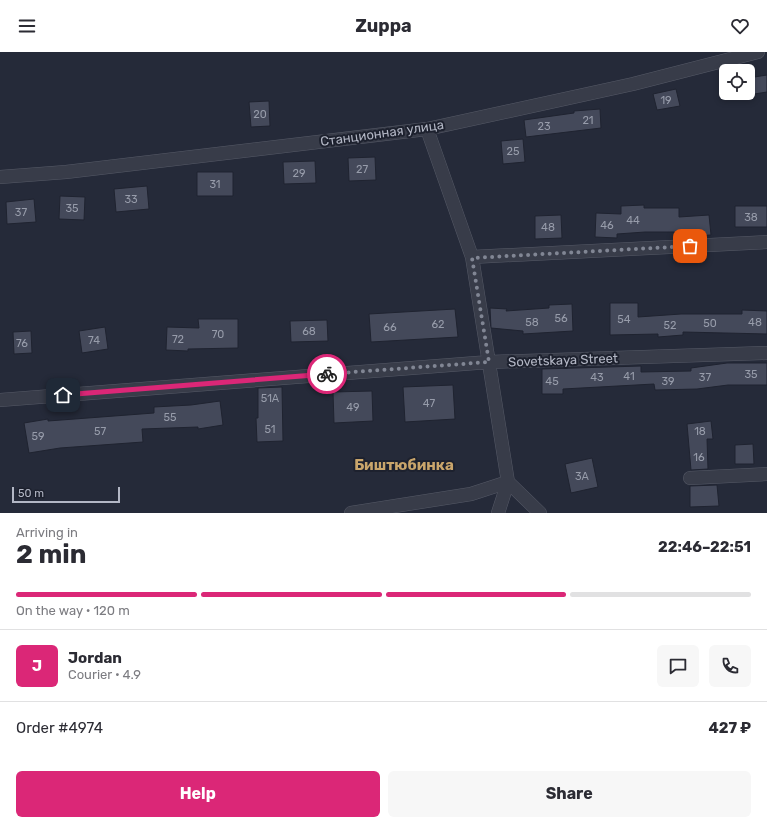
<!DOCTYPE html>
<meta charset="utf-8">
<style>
body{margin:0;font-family:Rubik,sans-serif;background:#f7f7f7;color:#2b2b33;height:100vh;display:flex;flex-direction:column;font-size:15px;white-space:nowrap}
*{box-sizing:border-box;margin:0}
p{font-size:13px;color:#7c7c81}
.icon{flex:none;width:22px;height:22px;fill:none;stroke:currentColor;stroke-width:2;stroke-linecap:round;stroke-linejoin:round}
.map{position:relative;height:461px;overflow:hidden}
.drawer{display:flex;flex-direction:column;background:#fff;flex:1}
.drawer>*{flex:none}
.tools{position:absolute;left:719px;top:12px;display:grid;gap:8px}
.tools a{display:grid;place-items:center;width:36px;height:36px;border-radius:6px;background:#fff;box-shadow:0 2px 6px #0003;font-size:20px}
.scale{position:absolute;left:12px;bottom:10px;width:108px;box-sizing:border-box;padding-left:4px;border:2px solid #b3b7c5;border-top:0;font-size:11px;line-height:14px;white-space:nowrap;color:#b3b7c5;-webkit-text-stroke:3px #1d212e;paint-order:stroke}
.pin{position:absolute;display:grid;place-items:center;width:34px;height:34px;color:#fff;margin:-17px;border-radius:8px;box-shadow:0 2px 6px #0006}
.courier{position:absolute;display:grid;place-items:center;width:40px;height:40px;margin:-20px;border:3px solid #db2777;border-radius:50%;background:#fff;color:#222;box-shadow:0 1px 5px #0007}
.head em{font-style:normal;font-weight:700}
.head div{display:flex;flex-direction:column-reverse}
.head{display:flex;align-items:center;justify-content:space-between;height:68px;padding:0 16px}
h1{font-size:26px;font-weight:700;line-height:30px}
.bar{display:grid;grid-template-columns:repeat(4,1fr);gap:6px 4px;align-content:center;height:48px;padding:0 16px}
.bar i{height:5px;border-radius:3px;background:#e1e1e2}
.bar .on{background:#db2777}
.bar p{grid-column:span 4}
.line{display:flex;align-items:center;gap:10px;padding:0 16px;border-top:1px solid #e1e1e2}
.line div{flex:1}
.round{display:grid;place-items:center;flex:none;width:42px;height:42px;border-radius:6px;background:#f7f7f7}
.cta{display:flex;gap:8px;margin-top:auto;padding:8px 16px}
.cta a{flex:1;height:46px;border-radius:6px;background:#db2777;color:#fff;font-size:16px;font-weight:700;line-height:46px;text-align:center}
.cta a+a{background:#f7f7f7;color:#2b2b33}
header{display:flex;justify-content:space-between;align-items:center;height:52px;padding:0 16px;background:#fff;font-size:18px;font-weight:700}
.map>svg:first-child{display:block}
</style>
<header><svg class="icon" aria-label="menu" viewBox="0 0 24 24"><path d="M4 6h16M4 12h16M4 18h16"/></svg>Zuppa<svg class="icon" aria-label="heart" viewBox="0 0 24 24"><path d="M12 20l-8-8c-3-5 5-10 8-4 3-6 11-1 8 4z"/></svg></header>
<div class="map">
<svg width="767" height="461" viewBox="0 0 767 461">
<rect width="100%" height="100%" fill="#252a39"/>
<!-- building -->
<path fill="#44495a" stroke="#1f2330" d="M 767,23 L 767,40 L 748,43 L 748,26 Z
M 676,37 L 680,54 L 657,58 L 653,42 Z
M 269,49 L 270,74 L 251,75 L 249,50 Z
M 600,57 L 601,76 L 526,85 L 524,68 L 574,61 L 574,59 Z
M 523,87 L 525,110 L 503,112 L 501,89 Z
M 375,105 L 376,128 L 349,129 L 348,106 Z
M 315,109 L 316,131 L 284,132 L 283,110 Z
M 197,120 L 233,120 L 233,144 L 197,144 Z
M 147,134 L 149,157 L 116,160 L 114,137 Z
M 60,144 L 85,145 L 84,168 L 59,167 Z
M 34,147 L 36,170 L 7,172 L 6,150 Z
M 644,153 L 644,156 L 679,156 L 679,165 L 709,163 L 711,183 L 691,184 L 690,180 L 645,180 L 617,182 L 617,186 L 595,185 L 596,161 L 621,162 L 621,154 Z
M 735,154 L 767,154 L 767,175 L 735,175 Z
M 561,163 L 562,186 L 535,187 L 535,164 Z
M 610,251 L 638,251 L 638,265 L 681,262 L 742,262 L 742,258 L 767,259 L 767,282 L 683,280 L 683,283 L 658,285 L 658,282 L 610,283 Z
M 572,252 L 573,279 L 523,282 L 523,279 L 491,276 L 490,256 L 507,257 L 506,259 L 549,256 L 549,253 Z
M 455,257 L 458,285 L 371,290 L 369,262 Z
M 198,267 L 238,267 L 238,296 L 188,297 L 188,299 L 166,298 L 167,275 L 199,276 Z
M 327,268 L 328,289 L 291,290 L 290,269 Z
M 105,275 L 108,297 L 82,301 L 79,279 Z
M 31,279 L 32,301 L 14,302 L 13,280 Z
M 727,311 L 767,311 L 767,333 L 728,333 L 697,337 L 655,338 L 654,332 L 563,337 L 563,342 L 542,342 L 542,317 L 641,314 L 641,320 L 691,319 L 691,316 Z
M 453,333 L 455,367 L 405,370 L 403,335 Z
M 282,335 L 283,389 L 257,390 L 256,366 L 258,366 L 258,336 Z
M 372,339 L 373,369 L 334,371 L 333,340 Z
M 220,349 L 223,373 L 198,377 L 198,375 L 142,377 L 143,390 L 60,396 L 29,401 L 24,371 L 48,367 L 48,369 L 154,361 L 154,355 L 191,353 Z
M 711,369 L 713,387 L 707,387 L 708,417 L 691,418 L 687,372 Z
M 753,392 L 754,412 L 735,412 L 735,393 Z
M 592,406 L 598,435 L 571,441 L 565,412 Z
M 717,433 L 719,454 L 690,455 L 690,434 Z"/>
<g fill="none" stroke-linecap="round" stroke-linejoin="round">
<defs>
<path id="street" d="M 427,77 L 472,205 L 508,430 L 540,461
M 0,125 L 66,120 L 427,77 L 633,32 L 758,0
M 472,205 L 767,190
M 0,348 L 489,310 L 767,301
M 690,426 L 767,422
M 351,461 L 471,442 L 508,430
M 498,461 L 508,430"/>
</defs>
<!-- street casing -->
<use href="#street" stroke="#565a67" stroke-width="14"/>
<!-- street -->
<use href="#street" stroke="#383c49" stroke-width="13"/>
</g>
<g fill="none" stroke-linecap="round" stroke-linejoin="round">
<!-- done -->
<path stroke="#818694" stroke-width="4" stroke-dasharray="0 7.2" d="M 327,322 L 489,310 L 472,206 L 690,194"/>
<!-- route -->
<path stroke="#db2777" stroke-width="5" d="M 63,343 L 327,322"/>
</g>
<g text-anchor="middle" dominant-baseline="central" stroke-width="4" stroke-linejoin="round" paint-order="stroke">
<!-- number labels -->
<g font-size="11" fill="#979caa">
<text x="666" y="48">19</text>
<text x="260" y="62">20</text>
<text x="588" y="68">21</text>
<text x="544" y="74">23</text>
<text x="513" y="99">25</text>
<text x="362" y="117">27</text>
<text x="299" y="121">29</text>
<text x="215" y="132">31</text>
<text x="131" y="147">33</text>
<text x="72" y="156">35</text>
<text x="21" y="160">37</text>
<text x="751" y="165">38</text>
<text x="633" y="168">44</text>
<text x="607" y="173">46</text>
<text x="548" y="175">48</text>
<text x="561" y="266">56</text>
<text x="624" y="267">54</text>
<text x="532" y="270">58</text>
<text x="755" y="270">48</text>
<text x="710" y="271">50</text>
<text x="438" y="272">62</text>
<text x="670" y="273">52</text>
<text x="390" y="275">66</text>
<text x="309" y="279">68</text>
<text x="218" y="282">70</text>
<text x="178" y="287">72</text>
<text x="94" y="288">74</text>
<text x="22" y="291">76</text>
<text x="751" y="322">35</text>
<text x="629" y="324">41</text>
<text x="597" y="325">43</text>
<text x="705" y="325">37</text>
<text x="552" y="329">45</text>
<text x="668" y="329">39</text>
<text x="270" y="346">51А</text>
<text x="429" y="351">47</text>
<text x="353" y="355">49</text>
<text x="170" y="365">55</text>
<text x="270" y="377">51</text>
<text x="100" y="379">57</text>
<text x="700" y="379">18</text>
<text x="38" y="384">59</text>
<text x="699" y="405">16</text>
<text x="582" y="424">3А</text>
</g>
<!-- street labels -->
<g font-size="13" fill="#b3b7c5" stroke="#1d212e">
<text transform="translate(382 81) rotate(-8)">Станционная улица</text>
<text transform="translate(563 308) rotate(-2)">Sovetskaya Street</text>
</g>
<!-- quarter labels -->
<g font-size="15" font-weight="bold" fill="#c9a56b" stroke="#1d212e">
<text x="404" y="413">Биштюбинка</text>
</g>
</g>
</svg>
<div class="tools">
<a><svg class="icon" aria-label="locate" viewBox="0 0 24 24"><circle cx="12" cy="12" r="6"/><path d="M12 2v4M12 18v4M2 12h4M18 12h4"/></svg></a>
</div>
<div class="scale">50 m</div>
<div class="pin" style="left:690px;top:194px;background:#ea580c"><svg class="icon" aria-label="bag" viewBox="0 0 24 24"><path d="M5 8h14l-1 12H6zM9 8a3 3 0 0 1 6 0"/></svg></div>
<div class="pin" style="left:63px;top:343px;background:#1f2937"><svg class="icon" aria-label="home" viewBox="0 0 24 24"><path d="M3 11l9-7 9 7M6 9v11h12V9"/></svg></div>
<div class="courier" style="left:327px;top:322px"><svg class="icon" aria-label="bike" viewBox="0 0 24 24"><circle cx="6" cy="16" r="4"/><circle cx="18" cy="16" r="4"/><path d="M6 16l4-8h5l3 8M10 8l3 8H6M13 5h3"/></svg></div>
</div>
<section class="drawer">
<div class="head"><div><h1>2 min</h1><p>Arriving in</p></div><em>22:46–22:51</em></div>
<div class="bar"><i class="on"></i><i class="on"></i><i class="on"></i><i></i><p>On the way · 120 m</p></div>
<div class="line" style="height:72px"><b class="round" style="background:#db2777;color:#fff">J</b><div><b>Jordan</b><p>Courier · 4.9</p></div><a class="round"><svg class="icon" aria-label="chat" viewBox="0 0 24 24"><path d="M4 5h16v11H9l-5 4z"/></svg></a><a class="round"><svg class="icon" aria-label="phone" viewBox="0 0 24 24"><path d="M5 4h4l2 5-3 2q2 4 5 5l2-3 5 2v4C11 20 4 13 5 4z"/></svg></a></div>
<div class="line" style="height:52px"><div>Order #4974</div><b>427 ₽</b></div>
<div class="cta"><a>Help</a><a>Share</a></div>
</section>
